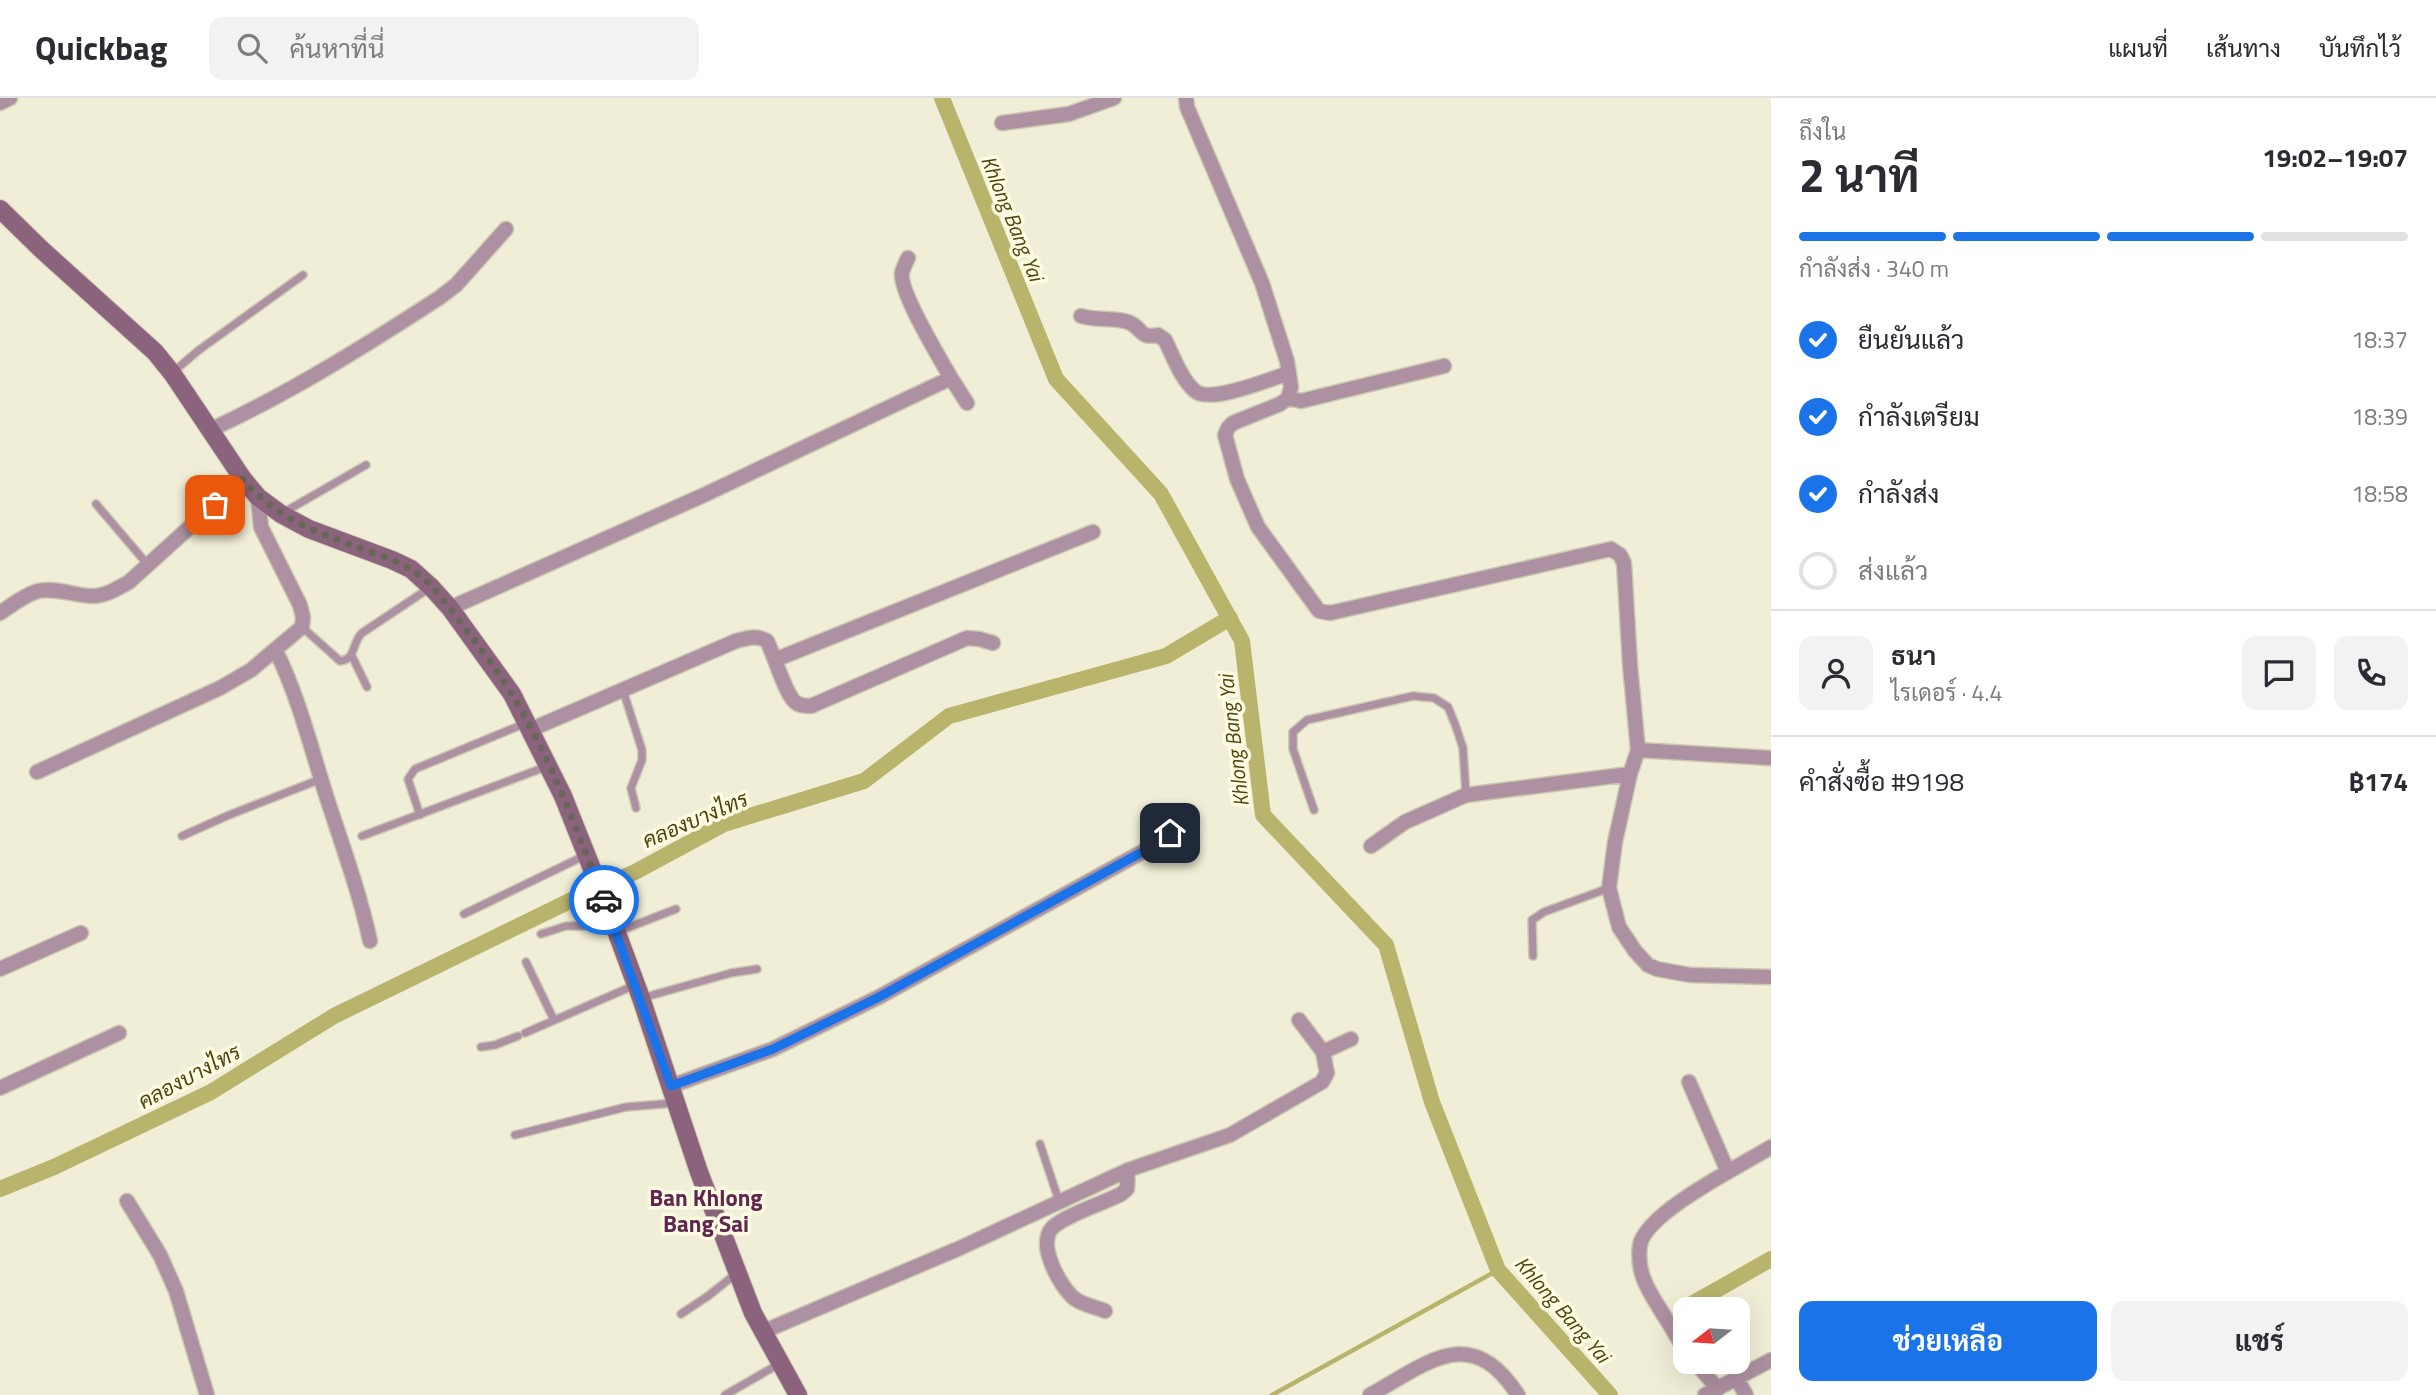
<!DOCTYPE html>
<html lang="th">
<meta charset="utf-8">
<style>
body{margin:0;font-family:"Titillium Web",Sarabun,sans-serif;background:#f2f2f3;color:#2b2b33;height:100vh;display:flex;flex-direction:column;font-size:26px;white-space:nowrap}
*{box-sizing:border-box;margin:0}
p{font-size:23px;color:#7c7c81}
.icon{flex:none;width:38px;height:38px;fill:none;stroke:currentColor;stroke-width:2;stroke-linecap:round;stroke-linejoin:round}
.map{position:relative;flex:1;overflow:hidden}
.panel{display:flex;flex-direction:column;background:#fff;width:665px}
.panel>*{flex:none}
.needle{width:46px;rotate:253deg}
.tools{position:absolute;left:1673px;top:1199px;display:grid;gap:14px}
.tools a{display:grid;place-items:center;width:77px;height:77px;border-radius:14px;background:#fff;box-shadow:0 7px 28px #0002;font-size:35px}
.pin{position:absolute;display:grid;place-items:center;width:60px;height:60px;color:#fff;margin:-30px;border-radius:14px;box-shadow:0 4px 10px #0006}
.courier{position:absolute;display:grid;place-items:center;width:70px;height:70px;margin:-35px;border:5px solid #1a73e8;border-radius:50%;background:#fff;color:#222;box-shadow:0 2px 9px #0007}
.headline em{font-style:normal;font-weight:700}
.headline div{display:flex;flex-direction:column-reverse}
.headline{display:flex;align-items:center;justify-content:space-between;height:119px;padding:0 28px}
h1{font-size:46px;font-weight:700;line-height:52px}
.bar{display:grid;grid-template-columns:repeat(4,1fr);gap:10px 7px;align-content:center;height:84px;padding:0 28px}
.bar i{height:9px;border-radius:5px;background:#e1e1e2}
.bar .selected{background:#1a73e8}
.bar p{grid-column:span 4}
.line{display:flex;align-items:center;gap:18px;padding:0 28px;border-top:2px solid #e1e1e2}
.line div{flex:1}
.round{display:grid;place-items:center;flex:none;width:74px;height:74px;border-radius:14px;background:#f2f2f3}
ol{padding:0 28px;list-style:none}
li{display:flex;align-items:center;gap:21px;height:77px}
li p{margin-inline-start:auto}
li .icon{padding:7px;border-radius:50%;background:#1a73e8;color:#fff;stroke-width:4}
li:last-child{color:#7c7c81}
li i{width:38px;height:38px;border:4px solid #e1e1e2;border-radius:50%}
.cta{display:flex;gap:14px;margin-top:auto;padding:14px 28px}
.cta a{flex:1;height:80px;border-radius:14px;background:#1a73e8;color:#fff;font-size:28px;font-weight:700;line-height:80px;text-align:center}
.cta a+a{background:#f2f2f3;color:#2b2b33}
header{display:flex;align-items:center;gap:42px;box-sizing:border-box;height:98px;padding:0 35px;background:#fff;border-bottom:2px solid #e1e1e2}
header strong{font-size:33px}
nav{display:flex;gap:38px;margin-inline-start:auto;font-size:24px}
.search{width:490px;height:63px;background:#f2f2f3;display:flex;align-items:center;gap:18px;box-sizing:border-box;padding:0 24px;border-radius:14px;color:#7c7c81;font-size:26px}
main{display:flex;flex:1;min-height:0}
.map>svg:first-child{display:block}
</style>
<header>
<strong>Quickbag</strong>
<div class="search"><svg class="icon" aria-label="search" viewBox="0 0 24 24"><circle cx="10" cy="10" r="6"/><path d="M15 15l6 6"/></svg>ค้นหาที่นี่</div>
<nav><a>แผนที่</a><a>เส้นทาง</a><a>บันทึกไว้</a></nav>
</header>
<main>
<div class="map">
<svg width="1771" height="1297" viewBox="0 0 1771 1297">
<rect width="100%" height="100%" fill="#f0eed6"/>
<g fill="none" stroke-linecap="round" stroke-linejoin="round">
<!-- stream -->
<path stroke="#b9b46c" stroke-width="4.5" d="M 1272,1297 L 1498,1172"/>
<!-- canal -->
<path stroke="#b9b46c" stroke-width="16" d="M 942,0 L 1056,281 L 1161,396 L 1242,543 L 1263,717 L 1386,847 L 1432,1004 L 1498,1172 L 1610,1297
M 0,1091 L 54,1069 L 211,994 L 334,918 L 588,794 L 635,774 L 724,726 L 864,683 L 949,618 L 1166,558 L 1230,520
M 1690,1207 L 1771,1161"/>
<defs>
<path id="lane" d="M 173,274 L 199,252 L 303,177
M 96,406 L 148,467
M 281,416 L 366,367
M 302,529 L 340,563 C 356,562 352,544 362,535 L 431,489
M 352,558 L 367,589
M 623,592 L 642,652 L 642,662 L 631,690 L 636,710
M 1314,712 L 1293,651 L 1293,634 L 1307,622 L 1413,598 L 1434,600 L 1448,609 L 1455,626 L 1463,650 L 1466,697
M 420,717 L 408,681 L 415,671 L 526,625
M 182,738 L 229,717 L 321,681
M 362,738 L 548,668
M 464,816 L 586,757
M 617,834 L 676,811
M 541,836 L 566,828 L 614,828
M 1533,858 L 1532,822 L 1544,814 L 1609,790
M 526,864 L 554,922
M 642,900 L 731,875 L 757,871
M 525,935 L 635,887
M 481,949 L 495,947 L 518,938
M 515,1037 L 626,1009 L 675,1005
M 1040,1046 L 1059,1103
M 681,1216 L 708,1198 L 737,1175
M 725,1297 L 779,1266"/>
<path id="street" d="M 1186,0 L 1187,9 L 1262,185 L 1287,263 L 1291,289 L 1288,300 L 1280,306 L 1233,325 L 1228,330 L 1225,337 L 1237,381 L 1258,429 L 1319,513 L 1330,515 L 1611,451 L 1620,457 L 1624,465 L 1630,567 L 1638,652 L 1630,676 L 1615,744 L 1609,790 L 1619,829 L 1635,853 L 1648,867 L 1657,871 L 1690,877 L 1771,879
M 0,5 L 10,0
M 1002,25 L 1069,16 L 1114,0
M 908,160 C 906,164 903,170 902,175 C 899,194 941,262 951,280
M 1081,218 C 1097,223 1113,219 1128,224 C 1144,230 1138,241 1158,237 L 1165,242 C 1173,258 1181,281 1195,293 C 1210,306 1270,281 1289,275
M 1288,300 L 1301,303 L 1444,268
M 210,332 C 290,295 365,248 439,200 L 456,187 L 506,131
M 450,510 L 704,397 L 951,280 L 967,305
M 0,515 C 12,507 24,497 38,493 C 56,489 75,498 93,498 C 106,498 118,490 129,484 L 243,381
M 276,553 C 298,598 310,646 325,694 C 341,744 359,792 370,843
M 777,561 L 1093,434
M 532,631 L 736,543 C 748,540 757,537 767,543 C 774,557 785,594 794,603 C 799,608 805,608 811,608 L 967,540 L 979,541 L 993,545
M 1638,652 L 1771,660
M 37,674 L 220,590 L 251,572 L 302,529 L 303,519 L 300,507 L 261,429 L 258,399
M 1371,748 L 1405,724 L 1466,697 L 1630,676
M 0,871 L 81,835
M 1299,922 L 1323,954
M 1689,984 L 1728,1074
M 671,988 L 773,951 L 879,899 L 1162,743 L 1170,735 L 1172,717
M 0,990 L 119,935
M 127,1103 L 160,1157 L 176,1193 L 207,1297
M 1105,1213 C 1096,1209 1083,1207 1075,1201 C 1060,1189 1036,1146 1053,1129 C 1066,1117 1104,1105 1121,1096 L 1127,1091 L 1128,1072
M 762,1234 L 960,1150 L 1128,1072 L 1230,1037 L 1322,984 L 1327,975 L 1323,954 L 1351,941
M 1685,1252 C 1677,1240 1671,1228 1663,1216 C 1649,1193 1636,1176 1640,1147 C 1646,1114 1742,1067 1771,1049
M 1695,1264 L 1718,1291
M 1737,1281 L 1746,1297
M 1370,1297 C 1428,1265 1471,1224 1518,1297
M 1705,1297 L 1771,1262"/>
<path id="secondary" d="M 0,111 L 41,151 L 155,254 L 172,275 L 243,381 L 258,399 L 281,416 L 309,431 L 392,462 L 411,471 L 431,489 L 450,510 L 512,596 L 563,698 L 608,811 L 641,900 L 699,1074 L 753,1215 L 798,1297"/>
</defs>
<!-- lane casing -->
<use href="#lane" stroke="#cac8b3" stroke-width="10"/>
<!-- street casing -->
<use href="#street" stroke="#cac8b3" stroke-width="17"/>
<!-- secondary casing -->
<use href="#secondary" stroke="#cac8b3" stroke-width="20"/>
<!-- lane -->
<use href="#lane" stroke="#ad90a1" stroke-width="7"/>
<!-- street -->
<use href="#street" stroke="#ad90a1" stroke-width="14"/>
<!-- secondary -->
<use href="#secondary" stroke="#8c637d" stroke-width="18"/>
</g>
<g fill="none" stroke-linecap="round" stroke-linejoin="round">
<!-- done -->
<path stroke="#686658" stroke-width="7" stroke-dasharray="0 12.6" d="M 215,407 L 243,381 C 275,420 319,435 365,452 C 380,457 396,462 410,471 C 432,484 448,508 464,529 C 481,551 499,574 513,598 C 552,662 577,733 604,802"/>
<!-- route -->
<path stroke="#1a73e8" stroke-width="9" d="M 604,802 L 671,988 L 773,951 L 879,899 L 1162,743 L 1170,735"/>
</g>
<g text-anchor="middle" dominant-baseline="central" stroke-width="7" stroke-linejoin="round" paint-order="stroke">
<!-- water labels -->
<g font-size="21" font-style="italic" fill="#4b460d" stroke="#fdfce3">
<text transform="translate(1013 120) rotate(68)">Khlong Bang Yai</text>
<text transform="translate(1233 643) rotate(-97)">Khlong Bang Yai</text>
<text transform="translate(695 721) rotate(-23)">คลองบางไทร</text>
<text transform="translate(189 978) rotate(-28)">คลองบางไทร</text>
<text transform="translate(1563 1211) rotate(49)">Khlong Bang Yai</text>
</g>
<!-- quarter labels -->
<g font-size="23" font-weight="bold" fill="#60264e" stroke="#fdfce3">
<text x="706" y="1099">Ban Khlong<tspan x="706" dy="26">Bang Sai</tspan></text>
</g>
</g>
</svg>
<div class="tools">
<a><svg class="needle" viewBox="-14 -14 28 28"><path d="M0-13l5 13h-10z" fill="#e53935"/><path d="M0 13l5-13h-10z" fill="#7c7c81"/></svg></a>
</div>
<div class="pin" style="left:215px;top:407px;background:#ea580c"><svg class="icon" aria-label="bag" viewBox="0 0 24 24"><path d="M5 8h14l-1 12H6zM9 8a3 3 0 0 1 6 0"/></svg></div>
<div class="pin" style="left:1170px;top:735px;background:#1f2937"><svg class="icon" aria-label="home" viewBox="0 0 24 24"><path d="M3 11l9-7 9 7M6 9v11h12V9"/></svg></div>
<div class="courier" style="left:604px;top:802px"><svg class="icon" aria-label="car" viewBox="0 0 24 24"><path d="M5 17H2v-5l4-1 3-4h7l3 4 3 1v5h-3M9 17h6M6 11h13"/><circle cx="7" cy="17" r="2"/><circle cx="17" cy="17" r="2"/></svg></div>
</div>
<section class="panel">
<div class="headline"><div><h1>2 นาที</h1><p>ถึงใน</p></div><em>19:02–19:07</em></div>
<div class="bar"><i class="selected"></i><i class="selected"></i><i class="selected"></i><i></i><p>กำลังส่ง · 340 m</p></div>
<ol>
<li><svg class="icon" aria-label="check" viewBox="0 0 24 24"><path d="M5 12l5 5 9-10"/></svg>ยืนยันแล้ว<p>18:37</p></li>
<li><svg class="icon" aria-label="check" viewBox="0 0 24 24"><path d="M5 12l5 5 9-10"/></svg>กำลังเตรียม<p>18:39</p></li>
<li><svg class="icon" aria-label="check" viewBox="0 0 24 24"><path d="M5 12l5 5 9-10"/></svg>กำลังส่ง<p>18:58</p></li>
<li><i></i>ส่งแล้ว</li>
</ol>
<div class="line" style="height:126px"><a class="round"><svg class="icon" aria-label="person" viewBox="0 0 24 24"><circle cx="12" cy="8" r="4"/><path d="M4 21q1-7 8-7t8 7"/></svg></a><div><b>ธนา</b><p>ไรเดอร์ · 4.4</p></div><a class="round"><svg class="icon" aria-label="chat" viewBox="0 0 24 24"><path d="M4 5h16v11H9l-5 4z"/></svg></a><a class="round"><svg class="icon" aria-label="phone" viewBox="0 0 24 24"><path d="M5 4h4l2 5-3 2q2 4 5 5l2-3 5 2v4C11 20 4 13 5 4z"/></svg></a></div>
<div class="line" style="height:91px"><div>คำสั่งซื้อ #9198</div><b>฿174</b></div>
<div class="cta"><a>ช่วยเหลือ</a><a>แชร์</a></div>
</section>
</main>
